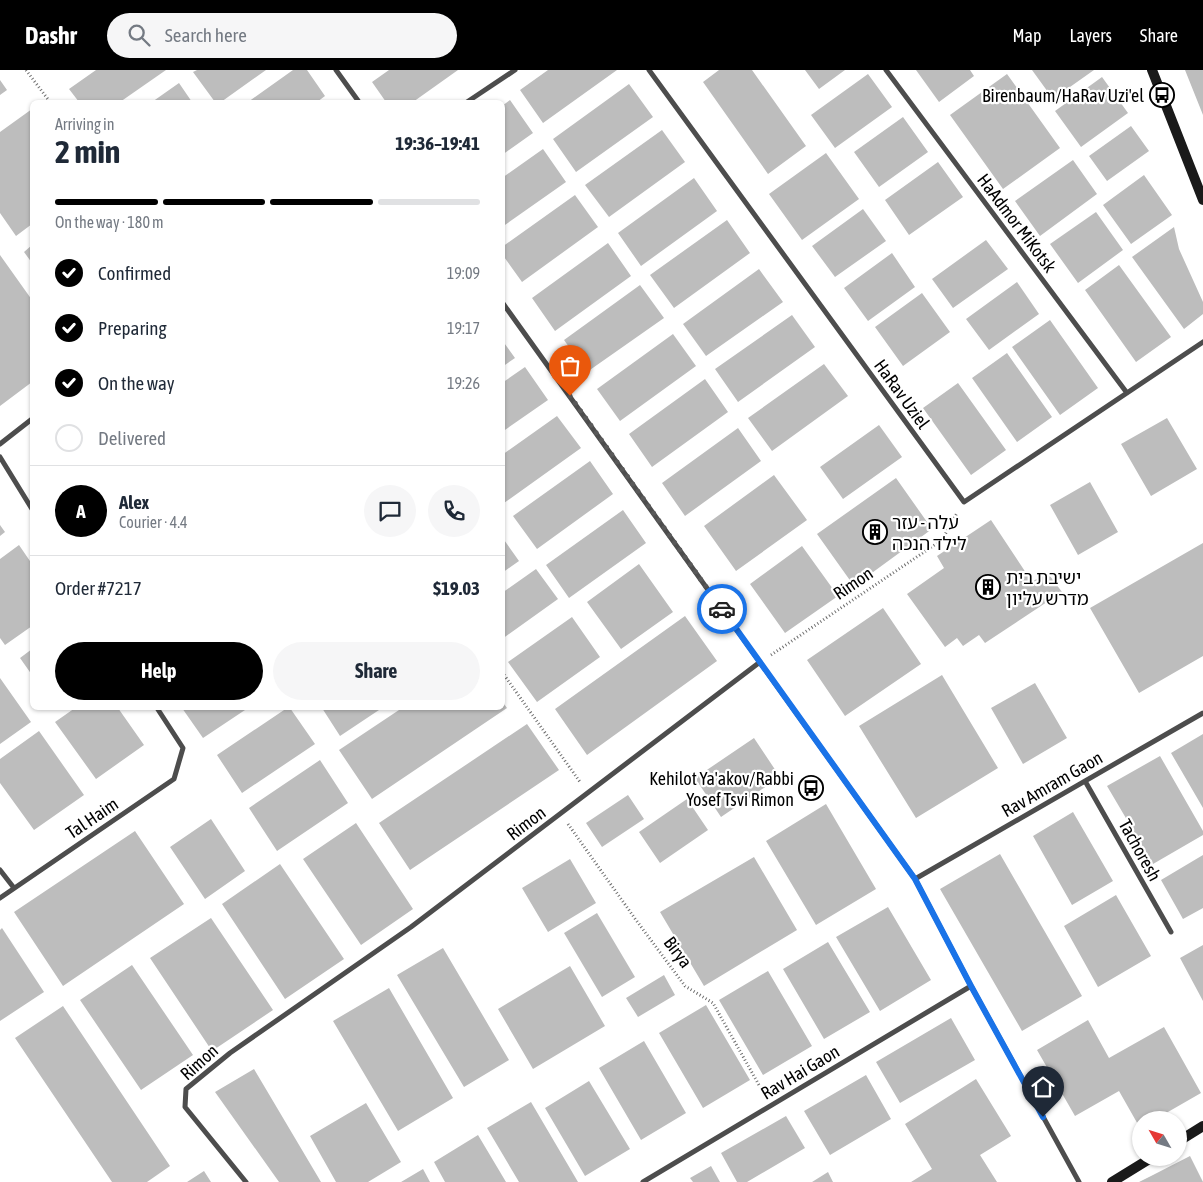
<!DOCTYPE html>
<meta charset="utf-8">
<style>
body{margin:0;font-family:"Asap Condensed","Noto Sans Hebrew",sans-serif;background:#f6f6f7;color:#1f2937;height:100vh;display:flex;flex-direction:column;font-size:19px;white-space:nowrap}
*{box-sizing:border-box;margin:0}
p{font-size:16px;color:#747a83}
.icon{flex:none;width:28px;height:28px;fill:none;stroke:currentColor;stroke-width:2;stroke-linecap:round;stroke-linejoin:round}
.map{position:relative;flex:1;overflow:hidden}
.sheet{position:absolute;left:30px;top:30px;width:475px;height:610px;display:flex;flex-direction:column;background:#fff;border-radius:8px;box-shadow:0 1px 4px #0004}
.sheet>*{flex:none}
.needle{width:32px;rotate:309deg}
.fabs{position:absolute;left:1132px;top:1041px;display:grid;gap:10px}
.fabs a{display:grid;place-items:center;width:55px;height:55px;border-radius:50%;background:#fff;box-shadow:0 1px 4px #0004;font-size:25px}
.pin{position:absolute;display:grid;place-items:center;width:42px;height:42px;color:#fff;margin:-51px -21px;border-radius:50% 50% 50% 0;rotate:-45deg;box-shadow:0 0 5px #0007}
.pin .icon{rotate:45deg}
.courier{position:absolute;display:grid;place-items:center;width:50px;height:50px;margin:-25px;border:4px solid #1a73e8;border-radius:50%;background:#fff;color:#222;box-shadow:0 1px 6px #0007}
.headline em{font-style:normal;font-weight:700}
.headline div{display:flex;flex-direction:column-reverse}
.headline{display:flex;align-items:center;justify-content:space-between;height:85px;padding:0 25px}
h1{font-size:32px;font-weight:700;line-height:38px}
.bar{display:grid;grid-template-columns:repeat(4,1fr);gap:8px 5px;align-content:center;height:60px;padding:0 25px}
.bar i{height:6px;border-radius:4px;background:#e0e1e3}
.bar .on{background:#000}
.bar p{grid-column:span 4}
.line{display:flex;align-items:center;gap:12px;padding:0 25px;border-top:1px solid #e0e1e3}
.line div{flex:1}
.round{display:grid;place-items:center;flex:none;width:52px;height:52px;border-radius:26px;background:#f6f6f7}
ol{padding:0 25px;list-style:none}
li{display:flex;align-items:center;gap:15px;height:55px}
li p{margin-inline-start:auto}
li .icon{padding:5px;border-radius:50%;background:#000;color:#fff;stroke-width:4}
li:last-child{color:#747a83}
li i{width:28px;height:28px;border:2px solid #e0e1e3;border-radius:50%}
.primary-button{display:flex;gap:10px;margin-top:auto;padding:10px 25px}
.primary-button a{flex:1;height:58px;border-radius:30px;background:#000;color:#fff;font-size:20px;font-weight:700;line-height:58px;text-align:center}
.primary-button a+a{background:#f6f6f7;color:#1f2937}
header{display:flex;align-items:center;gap:30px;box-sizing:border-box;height:70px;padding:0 25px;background:#000;color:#fff}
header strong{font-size:24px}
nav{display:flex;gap:28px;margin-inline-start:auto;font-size:18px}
.search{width:350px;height:45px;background:#f6f6f7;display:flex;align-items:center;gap:12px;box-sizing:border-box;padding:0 18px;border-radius:28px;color:#747a83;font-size:19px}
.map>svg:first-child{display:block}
</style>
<header>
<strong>Dashr</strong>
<div class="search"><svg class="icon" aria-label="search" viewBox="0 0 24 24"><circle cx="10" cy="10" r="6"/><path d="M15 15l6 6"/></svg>Search here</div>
<nav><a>Map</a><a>Layers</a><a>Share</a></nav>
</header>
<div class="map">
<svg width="1203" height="1112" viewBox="0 0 1203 1112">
<rect width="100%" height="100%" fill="#fff"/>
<!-- building -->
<path fill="#bdbdbd" d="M 96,0 L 166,0 L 120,32 L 79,32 L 69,19 Z
M 197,0 L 266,0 L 221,32 L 215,32 L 193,2 Z
M 293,0 L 307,0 L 325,26 L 317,32 L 248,32 Z
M 389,0 L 458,0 L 413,32 L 386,32 L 372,12 Z
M 548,0 L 617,0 L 543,53 L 520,20 Z
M 719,0 L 752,0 L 806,76 L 768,104 L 703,12 Z
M 805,0 L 845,0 L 819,19 Z
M 916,0 L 970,0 L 974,6 L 939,32 Z
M 1032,0 L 1094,0 L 1053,29 Z
M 1185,0 L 1203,0 L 1203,45 Z
M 868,4 L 892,37 L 835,78 L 811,45 Z
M 1007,4 L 1060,78 L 1003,119 L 950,45 Z
M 1102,7 L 1128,43 L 1081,77 L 1055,41 Z
M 0,10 L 7,20 L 0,25 Z
M 179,13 L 192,32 L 152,32 Z
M 629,14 L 653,47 L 576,102 L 553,69 Z
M 510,30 L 533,63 L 502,85 L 502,36 Z
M 32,39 L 32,154 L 16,166 L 0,143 L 0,62 Z
M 903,47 L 928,82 L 879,117 L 854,82 Z
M 1131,56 L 1149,81 L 1107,111 L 1089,86 Z
M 662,60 L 685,92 L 609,147 L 585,115 Z
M 543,79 L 566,112 L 502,157 L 502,108 Z
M 826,83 L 859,129 L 802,170 L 769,124 Z
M 1073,90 L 1097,124 L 1040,166 L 1015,131 Z
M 938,92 L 963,127 L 909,165 L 885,130 Z
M 1144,105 L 1172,145 L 1131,174 L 1103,135 Z
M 694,108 L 717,141 L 641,196 L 618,163 Z
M 575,125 L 598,157 L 522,212 L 502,184 L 502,177 Z
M 863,139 L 886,171 L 835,207 L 812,176 Z
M 1096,142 L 1123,180 L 1078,213 L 1050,174 Z
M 727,150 L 750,183 L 674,238 L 650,205 Z
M 1174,157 L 1179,179 L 1203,232 L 1203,244 L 1184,259 L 1132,187 Z
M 986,170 L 1008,199 L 953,238 L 932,209 Z
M 608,173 L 631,206 L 555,261 L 532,228 Z
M 32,175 L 32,193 L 24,182 Z
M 892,183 L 915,217 L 868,251 L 844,218 Z
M 0,185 L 32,230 L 32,312 L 0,336 Z
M 1119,195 L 1171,267 L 1136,292 L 1085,220 Z
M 759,199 L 783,232 L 706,286 L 683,254 Z
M 1017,212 L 1039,244 L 989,280 L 966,249 Z
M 640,215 L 664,248 L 587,302 L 564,270 Z
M 922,223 L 950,262 L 903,296 L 875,257 Z
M 792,245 L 815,277 L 738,332 L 715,299 Z
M 1050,250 L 1098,318 L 1060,345 L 1012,277 Z
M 673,264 L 696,296 L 620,351 L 597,319 Z
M 502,270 L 515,288 L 502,297 Z
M 1007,283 L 1052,347 L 1017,372 L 972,308 Z
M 824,294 L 848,326 L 772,381 L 748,348 Z
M 525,297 L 548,330 L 502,362 L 502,313 Z
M 705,309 L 728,342 L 652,397 L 629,364 Z
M 958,313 L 1006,380 L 971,405 L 923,338 Z
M 557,346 L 581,378 L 504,433 L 502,431 L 502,385 Z
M 1167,348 L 1197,399 L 1151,426 L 1121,374 Z
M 879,355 L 902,387 L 843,429 L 820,397 Z
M 738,358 L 761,391 L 685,446 L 662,413 Z
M 590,391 L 613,424 L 537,479 L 513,446 Z
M 774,405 L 807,450 L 736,501 L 704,456 Z
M 896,408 L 932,459 L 854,516 L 817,464 Z
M 1090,412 L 1118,462 L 1078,485 L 1050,435 Z
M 623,440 L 646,473 L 569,528 L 546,495 Z
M 991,450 L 1032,512 L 1047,502 L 1062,522 L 985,573 L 979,565 L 963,576 L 957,568 L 945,577 L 907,524 L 944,498 L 937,486 Z
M 0,455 L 5,462 L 0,466 Z
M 502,467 L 519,491 L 502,503 Z
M 1203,473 L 1203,586 L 1139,623 L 1090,538 Z
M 19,475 L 32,494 L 32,556 L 5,575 L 0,568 L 0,489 Z
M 802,476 L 838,526 L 785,563 L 750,514 Z
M 639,494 L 673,542 L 621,579 L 587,532 Z
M 536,499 L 558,529 L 502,569 L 502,523 Z
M 883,538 L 921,594 L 845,646 L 807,590 Z
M 685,546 L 717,591 L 587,685 L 555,639 Z
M 572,547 L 600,587 L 537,632 L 508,592 Z
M 32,579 L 32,605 L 20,588 Z
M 942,605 L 998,698 L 916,748 L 859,656 Z
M 0,608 L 31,652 L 0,674 Z
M 1035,613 L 1067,668 L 1023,694 L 991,638 Z
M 502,631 L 507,638 L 372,729 L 339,680 L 402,638 L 502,638 Z
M 75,638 L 118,638 L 144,675 L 96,709 L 55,652 Z
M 182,638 L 248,638 L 203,668 Z
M 287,638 L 290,638 L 315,674 L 242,723 L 217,685 Z
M 322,638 L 382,638 L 340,666 Z
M 527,654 L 559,700 L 410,800 L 379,753 Z
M 39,661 L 84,725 L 34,760 L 0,713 L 0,689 Z
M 1203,664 L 1203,738 L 1171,683 Z
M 754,668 L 780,707 L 721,747 L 695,708 Z
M 1160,686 L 1203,761 L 1203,765 L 1153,794 L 1107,716 Z
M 320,690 L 348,733 L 277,781 L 249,738 Z
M 628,725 L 644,749 L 602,777 L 586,753 Z
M 687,729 L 708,760 L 660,793 L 639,762 Z
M 826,734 L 876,819 L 816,855 L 766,771 Z
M 1073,742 L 1113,811 L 1072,835 L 1033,766 Z
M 211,749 L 245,801 L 205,829 L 170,777 Z
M 356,753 L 413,839 L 361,875 L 303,789 Z
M 135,761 L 184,834 L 63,916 L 14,842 Z
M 1000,784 L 1082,926 L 1022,961 L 940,819 Z
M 1203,785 L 1203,838 L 1183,849 L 1161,810 Z
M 754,787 L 797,860 L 704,916 L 660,842 Z
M 570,789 L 596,833 L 548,862 L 522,818 Z
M 280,794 L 344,889 L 285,929 L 222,834 Z
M 1116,825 L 1151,886 L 1098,917 L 1064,856 Z
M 888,837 L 931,910 L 880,941 L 836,867 Z
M 597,843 L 635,907 L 602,927 L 564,863 Z
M 211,848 L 273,940 L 212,981 L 150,888 Z
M 2,858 L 44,922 L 0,951 L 0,860 Z
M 828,872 L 870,942 L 824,969 L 783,899 Z
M 1203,875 L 1203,931 L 1180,888 Z
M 443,878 L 509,990 L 464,1017 L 397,905 Z
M 132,895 L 193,985 L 141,1020 L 80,930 Z
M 570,896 L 605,956 L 533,999 L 498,939 Z
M 768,901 L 812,976 L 763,1005 L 719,930 Z
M 664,905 L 675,925 L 638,947 L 626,928 Z
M 389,918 L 453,1028 L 398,1061 L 333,951 Z
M 706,935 L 750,1010 L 703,1038 L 659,963 Z
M 63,936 L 170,1096 L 147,1112 L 112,1112 L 15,968 Z
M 951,948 L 975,990 L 900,1033 L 876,992 Z
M 1088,950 L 1109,988 L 1164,957 L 1201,1023 L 1154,1050 L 1141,1050 L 1141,1057 L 1140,1058 L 1119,1021 L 1075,1046 L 1037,980 Z
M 644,971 L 686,1043 L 641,1070 L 599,998 Z
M 254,999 L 321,1112 L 279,1112 L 215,1022 Z
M 866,1005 L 891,1049 L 830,1085 L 804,1041 Z
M 976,1009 L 1011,1066 L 980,1085 L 997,1112 L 911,1112 L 932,1099 L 905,1054 Z
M 589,1011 L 630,1079 L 585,1106 L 545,1038 Z
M 531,1032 L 578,1112 L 519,1112 L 487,1058 Z
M 366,1033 L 401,1092 L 368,1112 L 336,1112 L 310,1066 Z
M 786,1046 L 805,1078 L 747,1112 L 737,1112 L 721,1083 Z
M 478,1065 L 506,1112 L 445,1112 L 434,1092 Z
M 1190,1086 L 1203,1112 L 1139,1112 L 1153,1105 Z
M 711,1096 L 720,1112 L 693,1112 L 690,1108 Z
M 423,1099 L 430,1112 L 401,1112 Z
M 204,1101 L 211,1112 L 187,1112 Z
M 828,1102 L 833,1112 L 812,1112 Z"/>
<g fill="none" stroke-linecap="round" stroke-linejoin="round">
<!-- path -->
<path stroke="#6f6f6f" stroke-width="3" stroke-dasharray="1 2.5" stroke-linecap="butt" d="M 26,0 L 50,32
M 771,585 L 942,470 L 957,443
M 502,602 L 580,712
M 568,754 L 636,850 L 685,916 L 713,933 L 764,1024"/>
<!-- street -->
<path stroke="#4d4d4d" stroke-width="5" d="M 336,0 L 359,32
M 649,0 L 964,432 L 1203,272
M 886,0 L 1127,323
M 467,32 L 515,0
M 502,232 L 915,809 L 971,916 L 1079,1112
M 0,374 L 32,349
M 0,387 L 32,439
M 1085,711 L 1171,862
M 0,800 L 14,818
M 915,809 L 1203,643
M 0,828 L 174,709 L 183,678 L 157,638
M 246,1112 L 185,1037 L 186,1019 L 230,983 L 411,857 L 760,592
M 643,1112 L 971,916"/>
<!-- secondary -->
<path stroke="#1a1a1a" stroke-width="10" d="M 1152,0 L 1203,130
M 1179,1071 L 1203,1056
M 1112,1112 L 1151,1088"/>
</g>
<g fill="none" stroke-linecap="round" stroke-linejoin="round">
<!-- done -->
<path stroke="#595959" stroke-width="5" stroke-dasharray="0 9" d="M 570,326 L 722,539"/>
<!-- route -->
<path stroke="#1a73e8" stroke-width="6" d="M 722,539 L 915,809 L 971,916 L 1043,1047"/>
</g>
<!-- icons -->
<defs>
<symbol id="bus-ring" viewBox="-11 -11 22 22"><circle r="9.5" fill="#fff" stroke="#000" stroke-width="1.5"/><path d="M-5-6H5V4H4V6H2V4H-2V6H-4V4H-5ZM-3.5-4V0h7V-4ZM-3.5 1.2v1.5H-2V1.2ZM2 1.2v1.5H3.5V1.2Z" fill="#000"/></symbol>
<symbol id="building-ring" viewBox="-11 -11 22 22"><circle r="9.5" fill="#fff" stroke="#000" stroke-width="1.5"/><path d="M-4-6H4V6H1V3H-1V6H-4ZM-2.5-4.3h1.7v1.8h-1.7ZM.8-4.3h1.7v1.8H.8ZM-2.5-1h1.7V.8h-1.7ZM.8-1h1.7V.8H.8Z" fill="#000"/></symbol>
</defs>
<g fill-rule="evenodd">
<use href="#bus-ring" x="1148" y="11" width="28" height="28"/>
<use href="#building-ring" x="861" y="448" width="28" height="28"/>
<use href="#building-ring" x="974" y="503" width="28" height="28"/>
<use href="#bus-ring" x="797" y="704" width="28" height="28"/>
</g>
<g text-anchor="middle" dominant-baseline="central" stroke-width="4.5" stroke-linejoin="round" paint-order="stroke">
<!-- poi labels -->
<g font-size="18" fill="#000" stroke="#fff" text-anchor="end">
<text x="1144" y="25">Birenbaum/HaRav Uzi'el</text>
<text x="892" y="452" text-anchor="start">עלה - עזר<tspan x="892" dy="21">לילד הנכה</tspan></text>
<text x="1006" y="507" text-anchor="start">ישיבת בית<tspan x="1006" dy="21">מדרש עליון</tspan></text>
<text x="794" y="708">Kehilot Ya'akov/Rabbi<tspan x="794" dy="21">Yosef Tsvi Rimon</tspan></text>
</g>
<!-- street labels -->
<g font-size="18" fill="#000" stroke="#fff">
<text transform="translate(1017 153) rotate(53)">HaAdmor MiKotsk</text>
<text transform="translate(902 324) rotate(54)">HaRav Uziel</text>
<text transform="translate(853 513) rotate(-34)">Rimon</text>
<text transform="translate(1052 714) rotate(-30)">Rav Amram Gaon</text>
<text transform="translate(92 748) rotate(-34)">Tal Haim</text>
<text transform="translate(526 753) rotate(-37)">Rimon</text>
<text transform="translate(1140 780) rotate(61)">Tachoresh</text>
<text transform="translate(678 882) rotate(53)">Birya</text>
<text transform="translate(199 992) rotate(-42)">Rimon</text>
<text transform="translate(800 1002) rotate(-31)">Rav Hai Gaon</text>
</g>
</g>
</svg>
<div class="fabs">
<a><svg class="needle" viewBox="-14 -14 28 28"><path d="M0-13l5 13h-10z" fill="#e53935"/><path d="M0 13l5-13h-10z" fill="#747a83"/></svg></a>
</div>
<div class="pin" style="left:570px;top:326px;background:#ea580c"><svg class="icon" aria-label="bag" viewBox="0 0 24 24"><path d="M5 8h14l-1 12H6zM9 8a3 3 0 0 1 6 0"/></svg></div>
<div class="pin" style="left:1043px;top:1047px;background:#1f2937"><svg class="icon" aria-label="home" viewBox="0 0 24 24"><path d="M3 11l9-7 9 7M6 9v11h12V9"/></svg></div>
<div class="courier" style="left:722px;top:539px"><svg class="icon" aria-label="car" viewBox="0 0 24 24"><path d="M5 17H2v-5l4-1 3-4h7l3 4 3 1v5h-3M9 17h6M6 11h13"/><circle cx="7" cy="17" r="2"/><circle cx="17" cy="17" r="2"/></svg></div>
<section class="sheet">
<div class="headline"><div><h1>2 min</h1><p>Arriving in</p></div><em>19:36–19:41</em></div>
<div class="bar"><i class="on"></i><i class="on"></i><i class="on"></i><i></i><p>On the way · 180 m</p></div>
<ol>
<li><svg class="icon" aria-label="check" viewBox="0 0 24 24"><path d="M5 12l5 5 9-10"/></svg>Confirmed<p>19:09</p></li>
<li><svg class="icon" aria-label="check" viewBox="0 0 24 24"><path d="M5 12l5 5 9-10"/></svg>Preparing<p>19:17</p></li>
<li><svg class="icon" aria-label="check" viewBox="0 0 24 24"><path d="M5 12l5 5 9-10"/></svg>On the way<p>19:26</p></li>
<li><i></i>Delivered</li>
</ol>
<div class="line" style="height:90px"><b class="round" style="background:#000;color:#fff">A</b><div><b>Alex</b><p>Courier · 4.4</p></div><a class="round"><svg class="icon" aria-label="chat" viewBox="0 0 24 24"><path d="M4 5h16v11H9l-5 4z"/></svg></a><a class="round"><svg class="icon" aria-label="phone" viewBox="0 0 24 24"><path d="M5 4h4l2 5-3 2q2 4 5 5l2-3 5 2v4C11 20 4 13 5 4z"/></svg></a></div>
<div class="line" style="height:65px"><div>Order #7217</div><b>$19.03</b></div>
<div class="primary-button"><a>Help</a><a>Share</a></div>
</section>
</div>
